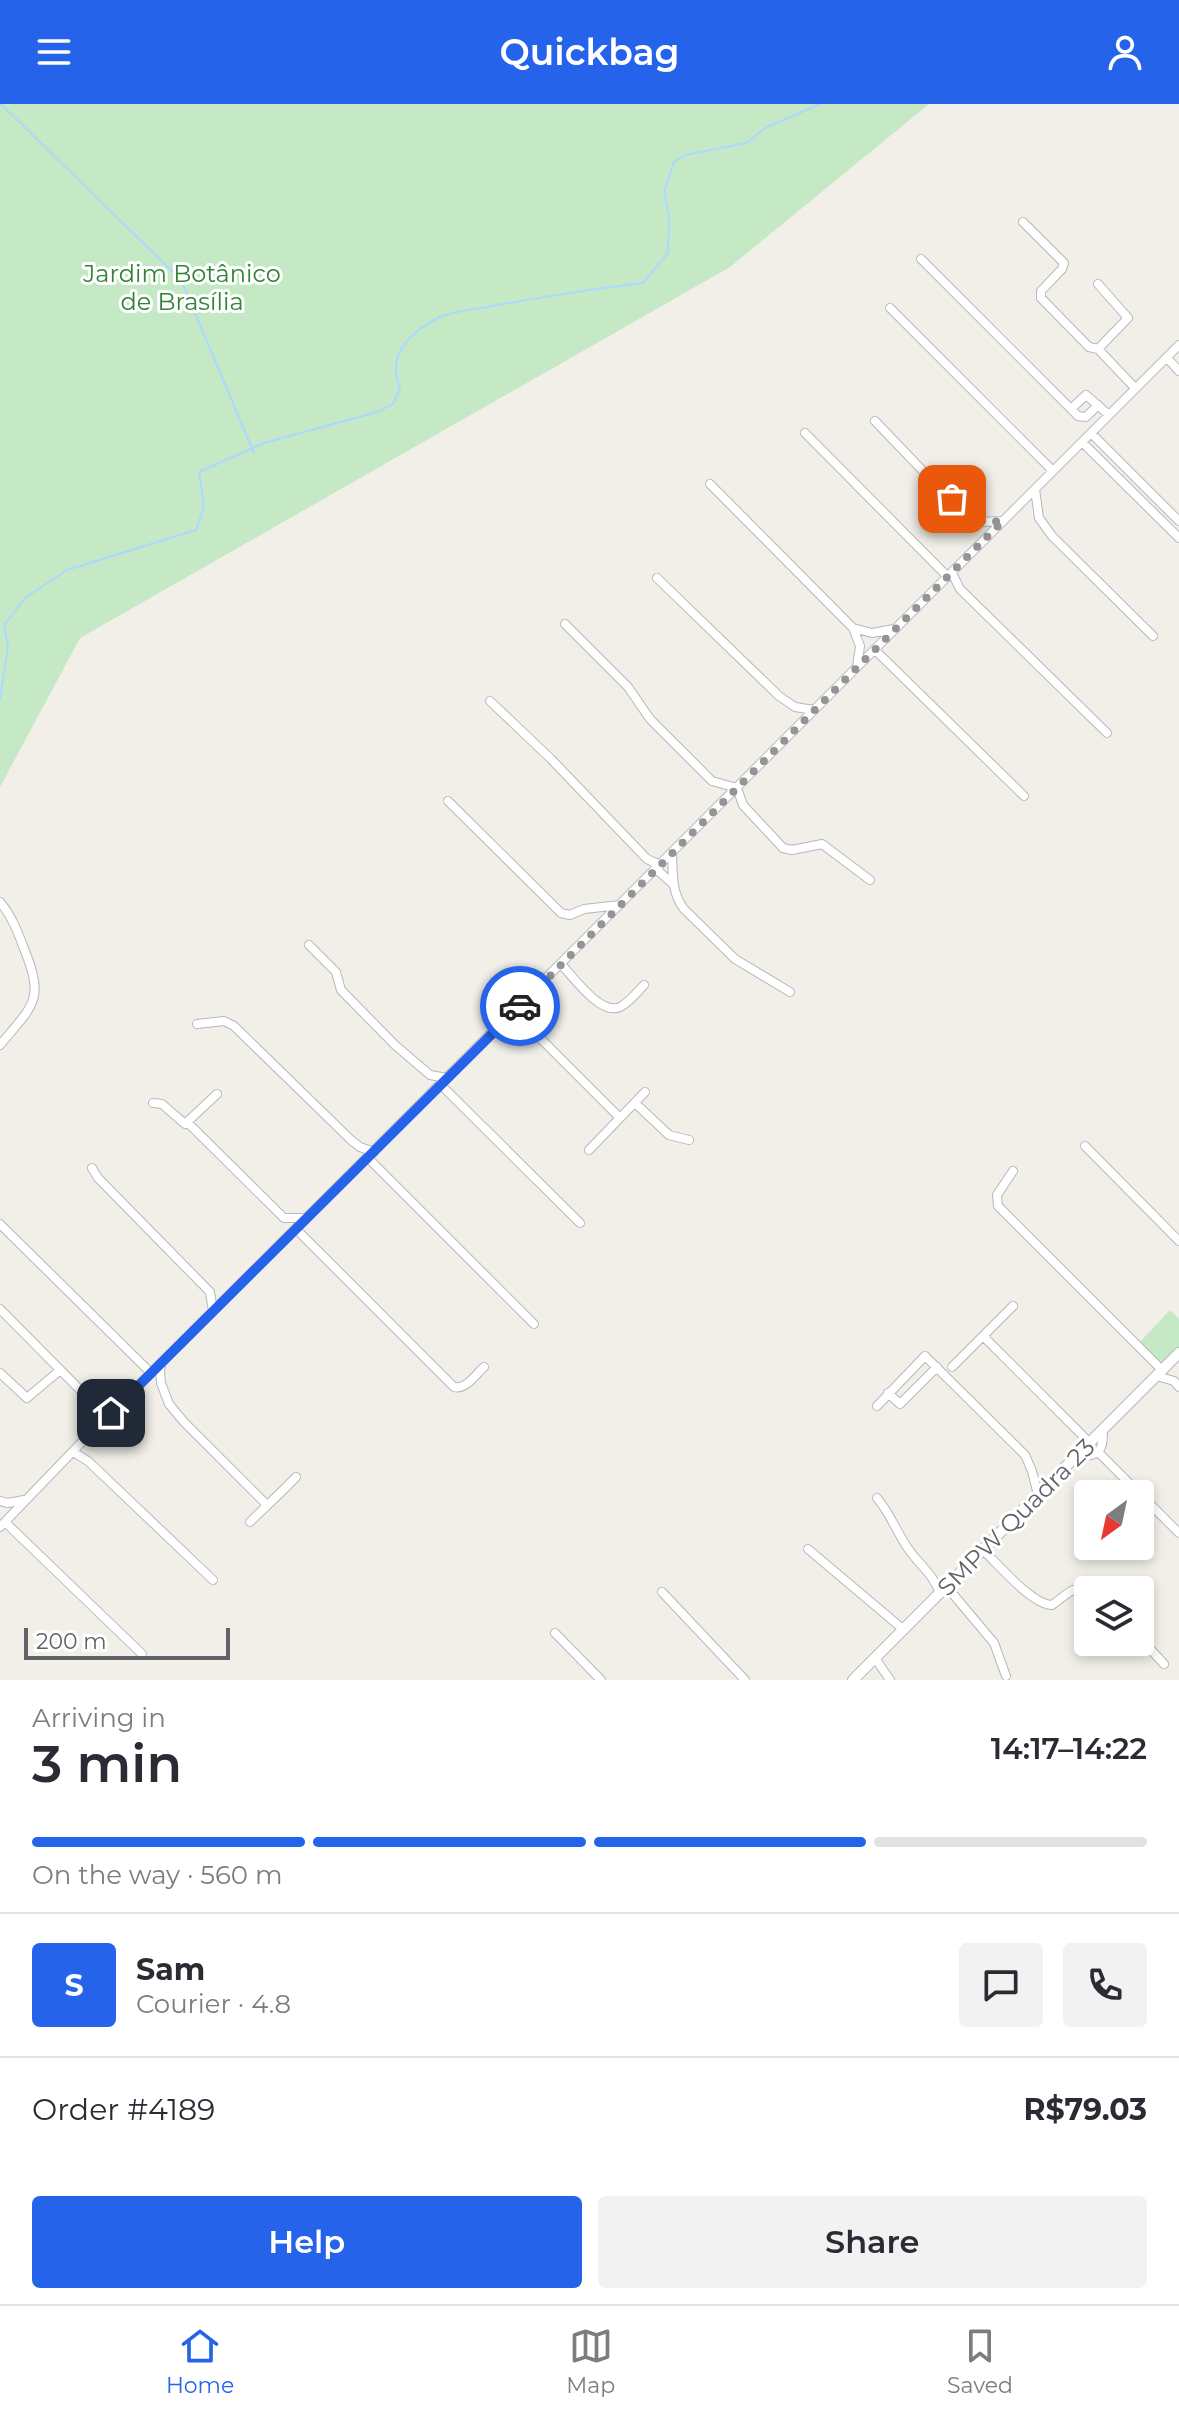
<!DOCTYPE html>
<meta charset="utf-8">
<style>
body{margin:0;font-family:Montserrat,sans-serif;background:#f2f2f3;color:#2b2b33;height:100vh;display:flex;flex-direction:column;font-size:30px;white-space:nowrap}
*{box-sizing:border-box;margin:0}
p{font-size:26px;color:#7c7c81}
.icon{flex:none;width:44px;height:44px;fill:none;stroke:currentColor;stroke-width:2;stroke-linecap:round;stroke-linejoin:round}
.map{position:relative;height:1576px;overflow:hidden}
.details{display:flex;flex-direction:column;background:#fff;flex:1}
.details>*{flex:none}
.needle{width:52px;rotate:213deg}
.buttons{position:absolute;left:1074px;top:1376px;display:grid;gap:16px}
.buttons a{display:grid;place-items:center;width:80px;height:80px;border-radius:8px;background:#fff;box-shadow:0 4px 12px #0003;font-size:40px}
.scale{position:absolute;left:24px;bottom:20px;width:206px;box-sizing:border-box;padding-left:8px;border:4px solid #5f6368;border-top:0;font-size:22px;line-height:28px;white-space:nowrap;color:#5f6368;-webkit-text-stroke:6px #fff;paint-order:stroke}
.pin{position:absolute;display:grid;place-items:center;width:68px;height:68px;color:#fff;margin:-34px;border-radius:16px;box-shadow:0 4px 12px #0006}
.courier{position:absolute;display:grid;place-items:center;width:80px;height:80px;margin:-40px;border:6px solid #2563eb;border-radius:50%;background:#fff;color:#222;box-shadow:0 2px 10px #0007}
.summary em{font-style:normal;font-weight:600}
.summary div{display:flex;flex-direction:column-reverse}
.summary{display:flex;align-items:center;justify-content:space-between;height:136px;padding:0 32px}
h1{font-size:52px;font-weight:600;line-height:60px}
.bar{display:grid;grid-template-columns:repeat(4,1fr);gap:12px 8px;align-content:center;height:96px;padding:0 32px}
.bar i{height:10px;border-radius:6px;background:#e1e1e2}
.bar .current{background:#2563eb}
.bar p{grid-column:span 4}
.line{display:flex;align-items:center;gap:20px;padding:0 32px;border-top:2px solid #e1e1e2}
.line div{flex:1}
.round{display:grid;place-items:center;flex:none;width:84px;height:84px;border-radius:8px;background:#f2f2f3}
.button{display:flex;gap:16px;margin-top:auto;padding:16px 32px}
.button a{flex:1;height:92px;border-radius:8px;background:#2563eb;color:#fff;font-size:32px;font-weight:600;line-height:92px;text-align:center}
.button a+a{background:#f2f2f3;color:#2b2b33}
header{display:flex;justify-content:space-between;align-items:center;height:104px;padding:0 32px;background:#2563eb;color:#fff;font-size:36px;font-weight:600}
.tabs{display:flex;justify-content:space-around;align-items:center;height:112px;border-top:2px solid #e1e1e2;background:#fff;font-size:22px;color:#7c7c81}
.tabs a{display:grid;justify-items:center;gap:4px}
.tabs .current{color:#2563eb}
.map>svg:first-child{display:block}
</style>
<header><svg class="icon" aria-label="menu" viewBox="0 0 24 24"><path d="M4 6h16M4 12h16M4 18h16"/></svg>Quickbag<svg class="icon" aria-label="person" viewBox="0 0 24 24"><circle cx="12" cy="8" r="4"/><path d="M4 21q1-7 8-7t8 7"/></svg></header>
<div class="map">
<svg width="1179" height="1576" viewBox="0 0 1179 1576">
<rect width="100%" height="100%" fill="#f1efe8"/>
<!-- green -->
<path fill="#c5e8c5" d="M 0,0 L 929,0 L 730,163 L 80,534 L 0,683 Z
M 1170,1206 L 1179,1215 L 1179,1246 L 1163,1262 L 1140,1238 Z"/>
<g fill="none" stroke-linecap="round" stroke-linejoin="round">
<!-- stream -->
<path stroke="#aadaff" stroke-width="2" d="M 1,0 L 181,176 L 254,349
M 0,595 L 8,543 L 4,521 L 26,493 L 67,466 L 196,426 L 204,403 L 199,368 L 264,339 L 377,308 L 393,300 L 400,285 C 386,251 409,229 438,214 C 453,206 475,206 492,202 C 542,193 592,185 643,179 L 668,149 L 669,112 L 664,88 L 674,58 L 685,51 L 746,39 L 767,23 L 820,0"/>
<defs>
<path id="minor" d="M 1023,118 L 1064,159 L 1062,165 L 1041,187 L 1041,194 L 1089,243 L 1098,245 L 1135,284
M 921,155 L 1078,312 L 1086,313 L 1098,301
M 1098,180 L 1128,214 L 1098,245
M 890,204 L 1053,367
M 1167,254 L 1179,267
M 1071,305 L 1086,291 L 1109,311
M 875,317 L 969,415 L 977,418 L 1002,417
M 805,329 L 948,473
M 1091,329 L 1179,417
M 1082,338 L 1179,434
M 710,380 L 853,524 L 860,542 L 857,563
M 1035,385 L 1039,414 L 1052,432 L 1153,532
M 952,469 L 960,485 L 1107,629
M 657,474 L 779,592 L 795,603 L 814,606
M 565,520 L 628,583 L 650,615 L 712,677 L 737,684 L 743,701 L 783,744 L 792,746 L 822,740 L 870,776
M 853,524 L 872,529 L 894,525
M 875,546 L 1024,692
M 490,597 L 551,655 L 647,755 L 660,761
M 448,697 L 561,809 L 570,811 L 584,805 L 620,801
M 672,749 C 673,769 671,788 684,805 L 735,855 L 790,888
M 656,765 L 673,780
M 0,798 C 11,811 17,826 23,842 C 45,896 35,899 0,941
M 309,841 L 336,868 L 341,886 L 395,941 L 430,971 L 447,974
M 561,860 C 574,874 601,912 620,903 C 630,898 637,888 644,881
M 514,908 L 620,1014
M 197,920 L 224,917 L 234,922 L 351,1036 L 360,1043 L 374,1048
M 441,981 L 580,1119
M 153,999 L 162,1000 L 185,1020 L 217,990
M 635,999 L 669,1031 L 689,1036
M 188,1019 L 284,1114 L 306,1114
M 1085,1042 L 1179,1137
M 589,1046 L 645,988
M 368,1054 L 534,1220
M 92,1064 L 98,1074 L 210,1188 L 213,1207
M 1013,1067 L 997,1091 L 998,1102 L 1162,1266
M 0,1120 L 151,1269
M 296,1125 L 454,1283 C 466,1286 475,1271 484,1263
M 0,1205 L 96,1302 L 111,1309
M 983,1232 L 1090,1339
M 161,1260 L 160,1268 L 161,1279 L 169,1300 L 184,1318 L 266,1400
M 952,1263 L 1013,1202
M 0,1269 L 27,1294 L 59,1267
M 1157,1272 L 1174,1277 L 1179,1283
M 888,1289 L 900,1300 L 937,1263
M 877,1302 L 925,1252 L 1025,1351 L 1032,1367 L 1038,1391
M 73,1348 L 88,1357 L 213,1476
M 1098,1348 L 1179,1429
M 1077,1352 C 1100,1352 1103,1348 1103,1325
M 877,1394 C 890,1409 896,1427 907,1443 C 918,1460 934,1470 940,1490
M 0,1397 L 8,1399 L 24,1396
M 5,1418 L 142,1550
M 250,1418 C 266,1402 281,1389 296,1373
M 0,1423 L 79,1341 L 1179,241
M 808,1445 L 904,1526
M 983,1446 C 998,1460 1032,1501 1052,1501 C 1067,1491 1073,1480 1092,1486
M 947,1483 L 994,1539 L 1006,1572
M 662,1488 L 745,1576
M 555,1529 L 601,1576
M 1140,1534 L 1164,1560
M 875,1554 L 890,1576"/>
<path id="tertiary" d="M 853,1576 L 1179,1249"/>
</defs>
<!-- minor casing -->
<use href="#minor" stroke="#b5b8bc" stroke-width="10"/>
<!-- tertiary casing -->
<use href="#tertiary" stroke="#b5b8bc" stroke-width="12"/>
<!-- minor -->
<use href="#minor" stroke="#fff" stroke-width="8"/>
<!-- tertiary -->
<use href="#tertiary" stroke="#fff" stroke-width="10"/>
</g>
<g fill="none" stroke-linecap="round" stroke-linejoin="round">
<!-- done -->
<path stroke="#929495" stroke-width="8" stroke-dasharray="0 14.4" d="M 520,902 L 1003,417 C 975,419 969,418 952,395"/>
<!-- route -->
<path stroke="#2563eb" stroke-width="10" d="M 111,1309 L 520,902"/>
</g>
<g text-anchor="middle" dominant-baseline="central" stroke-width="6" stroke-linejoin="round" paint-order="stroke">
<!-- park labels -->
<g font-size="24" fill="#348238" stroke="#fff">
<text x="182" y="169">Jardim Botânico<tspan x="182" dy="28">de Brasília</tspan></text>
</g>
<!-- street labels -->
<g font-size="24" fill="#5f6368" stroke="#fff">
<text transform="translate(1016 1413) rotate(-45)">SMPW Quadra 23</text>
</g>
</g>
</svg>
<div class="buttons">
<a><svg class="needle" viewBox="-14 -14 28 28"><path d="M0-13l5 13h-10z" fill="#e53935"/><path d="M0 13l5-13h-10z" fill="#7c7c81"/></svg></a>
<a><svg class="icon" aria-label="layers" viewBox="0 0 24 24"><path d="M12 4l9 5-9 5-9-5zM3 14l9 5 9-5"/></svg></a>
</div>
<div class="scale">200 m</div>
<div class="pin" style="left:952px;top:395px;background:#ea580c"><svg class="icon" aria-label="bag" viewBox="0 0 24 24"><path d="M5 8h14l-1 12H6zM9 8a3 3 0 0 1 6 0"/></svg></div>
<div class="pin" style="left:111px;top:1309px;background:#1f2937"><svg class="icon" aria-label="home" viewBox="0 0 24 24"><path d="M3 11l9-7 9 7M6 9v11h12V9"/></svg></div>
<div class="courier" style="left:520px;top:902px"><svg class="icon" aria-label="car" viewBox="0 0 24 24"><path d="M5 17H2v-5l4-1 3-4h7l3 4 3 1v5h-3M9 17h6M6 11h13"/><circle cx="7" cy="17" r="2"/><circle cx="17" cy="17" r="2"/></svg></div>
</div>
<section class="details">
<div class="summary"><div><h1>3 min</h1><p>Arriving in</p></div><em>14:17–14:22</em></div>
<div class="bar"><i class="current"></i><i class="current"></i><i class="current"></i><i></i><p>On the way · 560 m</p></div>
<div class="line" style="height:144px"><b class="round" style="background:#2563eb;color:#fff">S</b><div><b>Sam</b><p>Courier · 4.8</p></div><a class="round"><svg class="icon" aria-label="chat" viewBox="0 0 24 24"><path d="M4 5h16v11H9l-5 4z"/></svg></a><a class="round"><svg class="icon" aria-label="phone" viewBox="0 0 24 24"><path d="M5 4h4l2 5-3 2q2 4 5 5l2-3 5 2v4C11 20 4 13 5 4z"/></svg></a></div>
<div class="line" style="height:104px"><div>Order #4189</div><b>R$79.03</b></div>
<div class="button"><a>Help</a><a>Share</a></div>
</section>
<nav class="tabs">
<a class="current"><svg class="icon" aria-label="home" viewBox="0 0 24 24"><path d="M3 11l9-7 9 7M6 9v11h12V9"/></svg>Home</a>
<a><svg class="icon" aria-label="map" viewBox="0 0 24 24"><path d="M3 6l6-2 6 2 6-2v14l-6 2-6-2-6 2zM9 4v14M15 6v14"/></svg>Map</a>
<a><svg class="icon" aria-label="saved" viewBox="0 0 24 24"><path d="M7 4h10v16l-5-4-5 4z"/></svg>Saved</a>
</nav>
